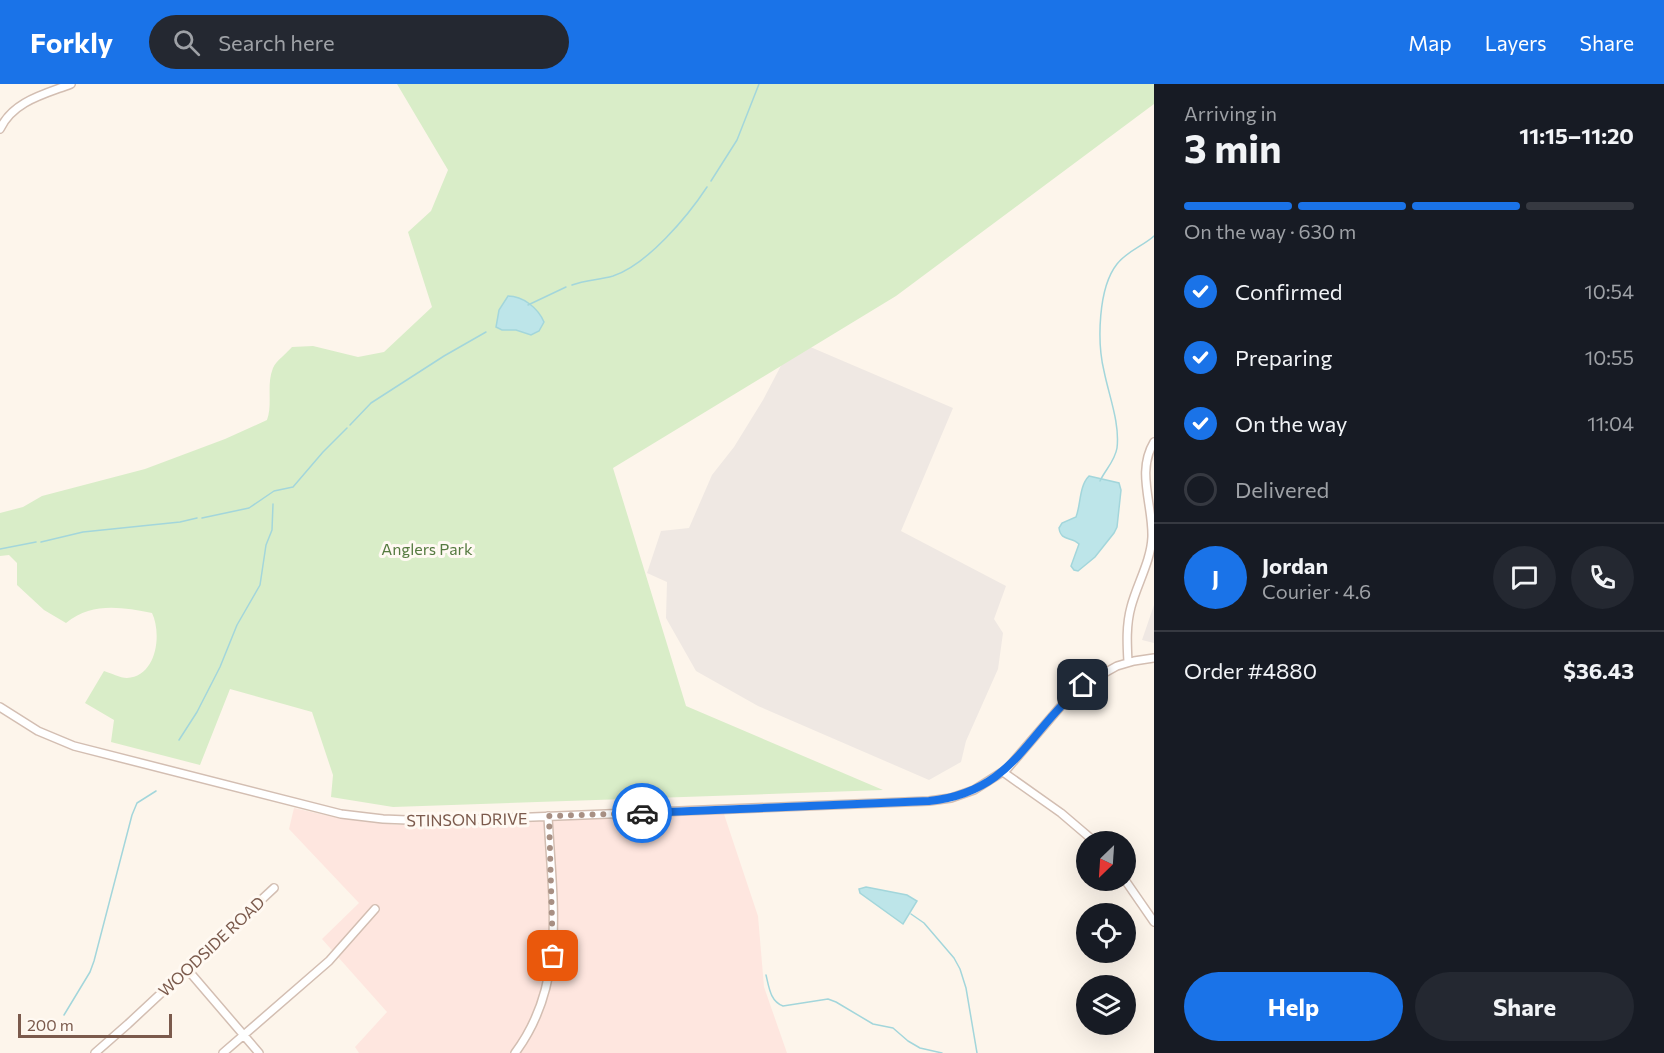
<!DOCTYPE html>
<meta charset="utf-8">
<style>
body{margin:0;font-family:Commissioner,sans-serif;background:#242831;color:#f1f3f6;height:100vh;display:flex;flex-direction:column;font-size:22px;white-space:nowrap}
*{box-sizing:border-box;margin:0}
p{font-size:20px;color:#9ea1a6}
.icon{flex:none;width:33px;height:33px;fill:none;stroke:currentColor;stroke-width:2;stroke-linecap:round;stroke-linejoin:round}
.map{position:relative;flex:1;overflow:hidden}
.details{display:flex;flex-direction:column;background:#171b24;width:510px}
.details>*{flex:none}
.needle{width:39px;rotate:205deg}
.buttons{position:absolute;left:1076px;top:747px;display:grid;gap:12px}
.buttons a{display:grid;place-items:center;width:60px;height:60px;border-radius:50%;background:#171b24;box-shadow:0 6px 24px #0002;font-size:30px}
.scale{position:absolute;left:18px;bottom:15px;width:154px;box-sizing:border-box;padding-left:6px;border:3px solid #7b5a4c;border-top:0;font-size:16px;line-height:21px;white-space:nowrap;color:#7b5a4c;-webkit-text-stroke:4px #fff9f2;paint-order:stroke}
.pin{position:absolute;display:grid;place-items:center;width:51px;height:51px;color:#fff;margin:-26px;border-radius:12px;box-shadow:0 3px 9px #0006}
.courier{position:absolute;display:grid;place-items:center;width:60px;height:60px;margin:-30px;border:4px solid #1a73e8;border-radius:50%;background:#fff;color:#222;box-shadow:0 2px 8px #0007}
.head em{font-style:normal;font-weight:700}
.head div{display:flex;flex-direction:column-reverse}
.head{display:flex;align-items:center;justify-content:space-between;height:102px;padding:0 30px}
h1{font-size:39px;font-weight:700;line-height:45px}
.bar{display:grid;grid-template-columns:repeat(4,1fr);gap:9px 6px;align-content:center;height:72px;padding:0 30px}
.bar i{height:8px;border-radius:4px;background:#363941}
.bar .current{background:#1a73e8}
.bar p{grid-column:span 4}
.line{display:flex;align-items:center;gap:15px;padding:0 30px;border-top:2px solid #363941}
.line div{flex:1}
.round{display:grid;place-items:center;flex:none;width:63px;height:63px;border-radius:32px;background:#242831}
ol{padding:0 30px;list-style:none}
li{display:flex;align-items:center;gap:18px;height:66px}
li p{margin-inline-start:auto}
li .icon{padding:6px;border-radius:50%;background:#1a73e8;color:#fff;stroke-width:4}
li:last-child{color:#9ea1a6}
li i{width:33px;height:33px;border:3px solid #363941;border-radius:50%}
.primary-button{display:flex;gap:12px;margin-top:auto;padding:12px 30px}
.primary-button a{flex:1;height:69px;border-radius:36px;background:#1a73e8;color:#fff;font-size:24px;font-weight:700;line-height:69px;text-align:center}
.primary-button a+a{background:#242831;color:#f1f3f6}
header{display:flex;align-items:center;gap:36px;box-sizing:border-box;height:84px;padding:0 30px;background:#1a73e8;color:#fff}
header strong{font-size:28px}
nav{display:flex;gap:33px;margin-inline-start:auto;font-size:21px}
.search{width:420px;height:54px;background:#242831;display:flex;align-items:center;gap:15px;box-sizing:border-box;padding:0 21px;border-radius:33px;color:#9ea1a6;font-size:22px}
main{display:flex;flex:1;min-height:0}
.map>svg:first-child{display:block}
</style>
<header>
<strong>Forkly</strong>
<div class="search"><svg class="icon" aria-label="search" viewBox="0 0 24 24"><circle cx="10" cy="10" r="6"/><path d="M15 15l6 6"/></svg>Search here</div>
<nav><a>Map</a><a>Layers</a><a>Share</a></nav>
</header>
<main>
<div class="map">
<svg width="1154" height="969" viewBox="0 0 1154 969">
<rect width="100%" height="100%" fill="#fdf5eb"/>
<!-- commercial -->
<path fill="#fee6df" d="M 294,724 L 333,733 L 397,741 L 438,741 L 724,730 L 758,832 L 764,903 L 787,969 L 359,969 L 355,963 L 387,928 L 322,855 L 359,819 L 289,745 Z"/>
<!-- industrial -->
<path fill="#efe8e3" d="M 801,259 L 953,324 L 901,447 L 1006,502 L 994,535 L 1003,549 L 998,585 L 966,657 L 961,678 L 929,696 L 758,622 L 696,587 L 666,534 L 667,498 L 647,489 L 661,447 L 689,444 L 712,391 L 734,363 L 763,316 L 786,272 Z
M 1154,521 L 1154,559 L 1142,556 Z"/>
<!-- green -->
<path fill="#d9edc8" d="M 397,0 L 1154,0 L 1154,20 L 896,212 L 613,384 L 686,622 L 883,706 L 393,723 L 331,713 L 333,691 L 312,628 L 230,605 L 200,681 L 111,658 L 114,636 L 85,619 L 104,587 C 111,589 120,594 127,594 C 157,592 162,550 152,529 C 121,523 92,518 66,539 L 44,526 L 17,501 L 17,479 L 9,471 L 0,472 L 0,429 L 23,423 L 42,412 L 145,385 L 225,355 L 267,336 C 273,320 266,301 273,284 C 276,277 287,269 292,263 L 313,262 L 358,273 L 384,268 L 432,223 L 408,148 L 431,127 L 448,86 Z"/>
<!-- water -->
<path fill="#bde5e9" stroke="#a3d6db" stroke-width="1.5" d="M 508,212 C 523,212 538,224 544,238 L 539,247 L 531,251 L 516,246 L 502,246 L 496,243 L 499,226 Z
M 1089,392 L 1119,399 L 1121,406 L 1117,443 L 1114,449 L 1095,473 L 1078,487 L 1074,486 L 1071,482 L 1079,460 C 1071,452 1061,458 1059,444 L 1062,439 L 1076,433 C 1081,420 1079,402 1089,392 Z
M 866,803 L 907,811 L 917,817 L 903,840 L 860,809 L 859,805 Z"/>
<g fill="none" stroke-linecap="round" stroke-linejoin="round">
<!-- stream -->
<path stroke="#a3d6db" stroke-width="1.5" d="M 711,97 L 737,56 L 759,0
M 572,201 C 585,196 599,196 613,192 C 647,181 688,132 707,103
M 528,221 L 566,203
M 350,341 L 371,319 L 444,272 L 486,248
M 1100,397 C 1105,386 1115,377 1117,364 C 1120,339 1109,312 1104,287 C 1097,258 1098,204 1117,180 C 1127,167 1143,162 1154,152
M 202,434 L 249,424 L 274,407 L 293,403 L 323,368 L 347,344
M 41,458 L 83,448 L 180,438 L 197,434
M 0,465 L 36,458
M 179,656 L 197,628 L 220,583 L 237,541 L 260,501 L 266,461 L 272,446 L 273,420
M 911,830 L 924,839 L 954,874 L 960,885 L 966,904 L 977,969
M 766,891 C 769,903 770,917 783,922 L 828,915 L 836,918 L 873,940 L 893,944 L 908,957 L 920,964 L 942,969
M 64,931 L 90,888 L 94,877 L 132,731 L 137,719 L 156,707"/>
<defs>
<path id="minor" d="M 0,45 C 13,17 45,10 71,0
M 1128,578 C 1127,560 1126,541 1131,523 C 1137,500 1151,477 1152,453 C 1153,420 1136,388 1154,358
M 0,623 L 38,647 L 74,662 L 341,730 L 383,735 L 431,737 L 929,717 L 951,714 L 974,706 L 1007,685 L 1061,622 L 1083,601 L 1117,582 L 1134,577 L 1154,574
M 1003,688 L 1061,729 L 1095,758
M 1125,796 L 1154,838
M 187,885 L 259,969
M 95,969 L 128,940 L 274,804
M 223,969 L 329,877 L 375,825
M 515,969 C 568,898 552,815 548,732"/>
</defs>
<!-- minor casing -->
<use href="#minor" stroke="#d3beb2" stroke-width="10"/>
<!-- minor -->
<use href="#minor" stroke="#fff" stroke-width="7"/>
</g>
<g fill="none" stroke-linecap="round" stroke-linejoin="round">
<!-- done -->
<path stroke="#a89084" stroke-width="6" stroke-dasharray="0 10.8" d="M 553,872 L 549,732 L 642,729"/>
<!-- route -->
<path stroke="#1a73e8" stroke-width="8" d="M 642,729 L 929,717 C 1014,708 1027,648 1083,601"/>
</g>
<g text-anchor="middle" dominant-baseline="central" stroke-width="6" stroke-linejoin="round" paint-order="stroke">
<!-- park labels -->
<g font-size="16" fill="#557a40" stroke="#fff9f2">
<text x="427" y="464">Anglers Park</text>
</g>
<!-- street labels -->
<g font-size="16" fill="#7b5a4c" stroke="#fff9f2">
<text transform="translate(467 735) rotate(-1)">STINSON DRIVE</text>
<text transform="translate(211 862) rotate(-43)">WOODSIDE ROAD</text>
</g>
</g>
</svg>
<div class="buttons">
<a><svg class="needle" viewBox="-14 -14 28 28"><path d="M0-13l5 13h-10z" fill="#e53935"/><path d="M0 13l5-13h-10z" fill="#9ea1a6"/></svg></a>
<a><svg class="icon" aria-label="locate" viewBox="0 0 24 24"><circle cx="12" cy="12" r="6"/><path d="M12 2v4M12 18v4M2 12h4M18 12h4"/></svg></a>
<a><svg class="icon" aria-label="layers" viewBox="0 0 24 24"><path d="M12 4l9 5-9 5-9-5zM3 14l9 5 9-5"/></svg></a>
</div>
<div class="scale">200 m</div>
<div class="pin" style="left:553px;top:872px;background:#ea580c"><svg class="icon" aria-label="bag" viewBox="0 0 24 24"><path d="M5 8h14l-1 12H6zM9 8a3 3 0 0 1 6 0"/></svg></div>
<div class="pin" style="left:1083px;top:601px;background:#1f2937"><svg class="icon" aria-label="home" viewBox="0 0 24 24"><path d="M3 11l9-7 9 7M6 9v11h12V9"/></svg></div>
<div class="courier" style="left:642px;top:729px"><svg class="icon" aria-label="car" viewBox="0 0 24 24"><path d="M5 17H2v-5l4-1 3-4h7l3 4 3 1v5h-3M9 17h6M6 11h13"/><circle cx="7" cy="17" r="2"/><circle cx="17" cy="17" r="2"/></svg></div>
</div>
<section class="details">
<div class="head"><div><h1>3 min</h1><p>Arriving in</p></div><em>11:15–11:20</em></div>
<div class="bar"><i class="current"></i><i class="current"></i><i class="current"></i><i></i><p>On the way · 630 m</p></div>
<ol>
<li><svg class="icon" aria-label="check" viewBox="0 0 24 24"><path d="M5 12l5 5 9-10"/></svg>Confirmed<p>10:54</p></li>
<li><svg class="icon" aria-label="check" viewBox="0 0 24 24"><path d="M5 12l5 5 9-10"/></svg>Preparing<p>10:55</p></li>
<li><svg class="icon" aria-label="check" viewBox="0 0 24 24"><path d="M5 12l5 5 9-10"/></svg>On the way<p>11:04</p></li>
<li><i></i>Delivered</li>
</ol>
<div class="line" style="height:108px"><b class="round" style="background:#1a73e8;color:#fff">J</b><div><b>Jordan</b><p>Courier · 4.6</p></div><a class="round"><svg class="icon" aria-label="chat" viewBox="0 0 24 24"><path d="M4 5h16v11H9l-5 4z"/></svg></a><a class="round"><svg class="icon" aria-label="phone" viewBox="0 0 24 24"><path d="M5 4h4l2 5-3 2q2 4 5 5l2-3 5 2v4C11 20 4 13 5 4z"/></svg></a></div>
<div class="line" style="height:78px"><div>Order #4880</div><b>$36.43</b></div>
<div class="primary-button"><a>Help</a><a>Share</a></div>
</section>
</main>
